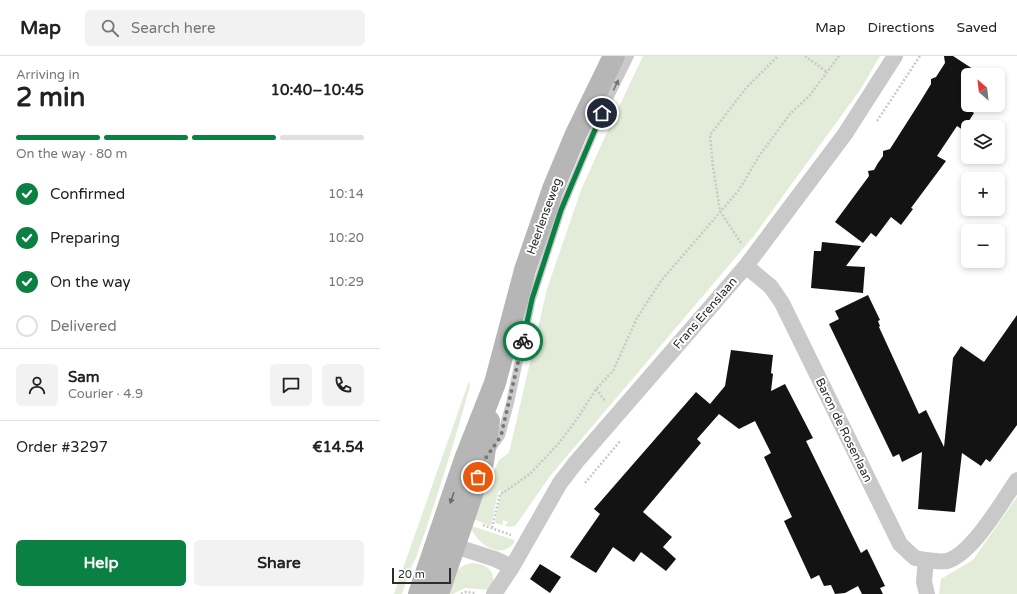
<!DOCTYPE html>
<meta charset="utf-8">
<style>
body{margin:0;font-family:"Varela Round",sans-serif;background:#f2f2f2;color:#222;height:100vh;display:flex;flex-direction:column;font-size:15px;white-space:nowrap}
*{box-sizing:border-box;margin:0}
p{font-size:13px;color:#767676}
.icon{flex:none;width:22px;height:22px;fill:none;stroke:currentColor;stroke-width:2;stroke-linecap:round;stroke-linejoin:round}
.map{position:relative;flex:1;overflow:hidden}
.sheet{display:flex;flex-direction:column;background:#fff;width:380px}
.sheet>*{flex:none}
.needle{width:26px;rotate:332deg}
.fabs{position:absolute;left:581px;top:12px;display:grid;gap:8px}
.fabs a{display:grid;place-items:center;width:44px;height:44px;border-radius:6px;background:#fff;box-shadow:0 2px 6px #0003;font-size:20px}
.scale{position:absolute;left:12px;bottom:10px;width:59px;box-sizing:border-box;padding-left:4px;border:2px solid #2c2c2c;border-top:0;font-size:11px;line-height:14px;white-space:nowrap;color:#2c2c2c;-webkit-text-stroke:3px #fff;paint-order:stroke}
.pin{position:absolute;display:grid;place-items:center;width:34px;height:34px;color:#fff;margin:-17px;border:2px solid #fff;border-radius:50%;box-shadow:0 1px 4px #0007}
.courier{position:absolute;display:grid;place-items:center;width:40px;height:40px;margin:-20px;border:3px solid #0b8043;border-radius:50%;background:#fff;color:#222;box-shadow:0 1px 5px #0007}
.overview em{font-style:normal;font-weight:700}
.overview div{display:flex;flex-direction:column-reverse}
.overview{display:flex;align-items:center;justify-content:space-between;height:68px;padding:0 16px}
h1{font-size:26px;font-weight:700;line-height:30px}
.bar{display:grid;grid-template-columns:repeat(4,1fr);gap:6px 4px;align-content:center;height:48px;padding:0 16px}
.bar i{height:5px;border-radius:3px;background:#e0e0e0}
.bar .active{background:#0b8043}
.bar p{grid-column:span 4}
.line{display:flex;align-items:center;gap:10px;padding:0 16px;border-top:1px solid #e0e0e0}
.line div{flex:1}
.round{display:grid;place-items:center;flex:none;width:42px;height:42px;border-radius:6px;background:#f2f2f2}
ol{padding:0 16px;list-style:none}
li{display:flex;align-items:center;gap:12px;height:44px}
li p{margin-inline-start:auto}
li .icon{padding:4px;border-radius:50%;background:#0b8043;color:#fff;stroke-width:4}
li:last-child{color:#767676}
li i{width:22px;height:22px;border:2px solid #e0e0e0;border-radius:50%}
.action{display:flex;gap:8px;margin-top:auto;padding:8px 16px}
.action a{flex:1;height:46px;border-radius:6px;background:#0b8043;color:#fff;font-size:16px;font-weight:700;line-height:46px;text-align:center}
.action a+a{background:#f2f2f2;color:#222}
header{display:flex;align-items:center;gap:24px;box-sizing:border-box;height:56px;padding:0 20px;background:#fff;border-bottom:1px solid #e0e0e0}
header strong{font-size:19px}
nav{display:flex;gap:22px;margin-inline-start:auto;font-size:14px}
.search{width:280px;height:36px;background:#f2f2f2;display:flex;align-items:center;gap:10px;box-sizing:border-box;padding:0 14px;border-radius:6px;color:#767676;font-size:15px}
main{display:flex;flex:1;min-height:0}
.map>svg:first-child{display:block}
</style>
<header>
<strong>Map</strong>
<div class="search"><svg class="icon" aria-label="search" viewBox="0 0 24 24"><circle cx="10" cy="10" r="6"/><path d="M15 15l6 6"/></svg>Search here</div>
<nav><a>Map</a><a>Directions</a><a>Saved</a></nav>
</header>
<main>
<section class="sheet">
<div class="overview"><div><h1>2 min</h1><p>Arriving in</p></div><em>10:40–10:45</em></div>
<div class="bar"><i class="active"></i><i class="active"></i><i class="active"></i><i></i><p>On the way · 80 m</p></div>
<ol>
<li><svg class="icon" aria-label="check" viewBox="0 0 24 24"><path d="M5 12l5 5 9-10"/></svg>Confirmed<p>10:14</p></li>
<li><svg class="icon" aria-label="check" viewBox="0 0 24 24"><path d="M5 12l5 5 9-10"/></svg>Preparing<p>10:20</p></li>
<li><svg class="icon" aria-label="check" viewBox="0 0 24 24"><path d="M5 12l5 5 9-10"/></svg>On the way<p>10:29</p></li>
<li><i></i>Delivered</li>
</ol>
<div class="line" style="height:72px"><a class="round"><svg class="icon" aria-label="person" viewBox="0 0 24 24"><circle cx="12" cy="8" r="4"/><path d="M4 21q1-7 8-7t8 7"/></svg></a><div><b>Sam</b><p>Courier · 4.9</p></div><a class="round"><svg class="icon" aria-label="chat" viewBox="0 0 24 24"><path d="M4 5h16v11H9l-5 4z"/></svg></a><a class="round"><svg class="icon" aria-label="phone" viewBox="0 0 24 24"><path d="M5 4h4l2 5-3 2q2 4 5 5l2-3 5 2v4C11 20 4 13 5 4z"/></svg></a></div>
<div class="line" style="height:52px"><div>Order #3297</div><b>€14.54</b></div>
<div class="action"><a>Help</a><a>Share</a></div>
</section>
<div class="map">
<svg width="637" height="538" viewBox="0 0 637 538">
<rect width="100%" height="100%" fill="#fff"/>
<!-- green -->
<path fill="#e3ebd9" d="M 263,0 L 500,0 L 480,34 L 373,181 L 170,420 L 136,469 L 131,471 L 125,470 L 128,466 L 123,464 L 123,469 L 115,467 L 121,434 L 118,436 L 111,470 L 93,463 L 92,462 L 119,404 L 129,397 L 167,233 L 201,134 L 228,74 Z
M 89,325 L 90,330 C 74,388 56,445 36,502 L 32,509 L 22,538 L 14,538 Z
M 637,441 L 637,538 L 559,538 L 561,523 L 593,504 Z
M 92,470 L 134,484 L 134,487 C 120,505 97,487 91,472 Z
M 93,507 C 109,508 118,518 111,534 L 85,532 L 73,538 L 65,538 C 72,524 75,509 93,507 Z"/>
<!-- building -->
<path fill="#131313" d="M 564,0 L 573,0 L 596,15 L 594,19 L 588,19 L 588,53 L 594,57 L 583,74 L 577,70 L 557,100 L 566,105 L 531,152 L 533,153 L 521,169 L 511,161 L 496,181 L 491,177 L 483,187 L 455,166 L 489,120 L 488,115 L 494,114 L 498,107 L 503,100 L 503,95 L 510,93 L 540,46 L 551,28 L 551,23 L 556,21 L 565,7 Z
M 442,186 L 481,190 L 466,210 L 485,211 L 483,237 L 431,232 L 434,195 L 441,195 Z
M 488,239 L 500,264 L 498,265 L 500,270 L 499,271 L 539,358 L 546,354 L 564,391 L 573,302 L 581,290 L 604,306 L 637,259 L 637,369 L 610,406 L 606,403 L 601,410 L 582,397 L 575,456 L 538,453 L 542,396 L 522,406 L 519,398 L 513,401 L 449,268 L 459,263 L 455,255 Z
M 351,294 L 393,299 L 391,317 L 393,318 L 391,335 L 405,328 L 433,382 L 426,385 L 481,497 L 487,493 L 505,530 L 500,532 L 503,538 L 482,538 L 478,530 L 465,537 L 455,538 L 451,529 L 444,530 L 439,519 L 431,523 L 404,465 L 412,461 L 384,401 L 391,397 L 375,365 L 359,373 L 339,358 L 317,383 L 321,387 L 263,456 L 292,481 L 283,491 L 296,503 L 286,515 L 261,496 L 254,506 L 233,491 L 216,517 L 190,501 L 220,458 L 214,453 L 316,336 L 330,348 L 345,330 Z
M 160,508 L 181,521 L 170,537 L 150,523 Z"/>
<g fill="none" stroke-linecap="round" stroke-linejoin="round">
<!-- path -->
<path stroke="#c9c9c9" stroke-width="2.5" stroke-dasharray="2 2" stroke-linecap="butt" d="M 425,0 L 447,16
M 497,65 L 540,0
M 361,187 L 340,155 L 333,111 L 330,79 L 366,32 L 398,0
M 216,333 L 225,345
M 205,427 L 241,384
M 103,469 L 131,479
M 112,472 L 120,438 L 124,436 L 150,418 L 179,387 L 197,363 L 216,333 L 233,315 L 257,262 L 281,225 L 359,134 L 379,100 L 410,58 L 430,39 L 459,0
M 81,538 L 86,536 L 96,537"/>
<!-- service -->
<path stroke="#c9c9c9" stroke-width="8" d="M 111,394 L 121,380 L 130,347 L 152,243 L 181,154 L 222,57 L 250,0"/>
<!-- minor -->
<path stroke="#c9c9c9" stroke-width="16" d="M 366,210 L 391,231 L 402,247 L 520,488 L 535,502 L 546,504 L 544,526 L 547,538
M 65,487 L 115,503 L 132,511 L 180,427 L 197,405 L 366,210 L 465,78 L 515,0
M 546,504 C 553,505 561,506 567,505 C 592,498 622,446 637,424
M 114,538 L 132,511"/>
<!-- secondary -->
<path stroke="#b6b6b6" stroke-width="22" d="M 39,538 L 85,403 L 115,327 L 145,214 L 173,133 L 196,78 L 234,0
M 58,538 L 103,406 L 109,365"/>
</g>
<!-- one-way arrows -->
<defs><path id="oneway-solid" d="M-6-.8H1V-3.2L6.5 0L1 3.2V.8H-6Z"/></defs>
<use fill="#737373" href="#oneway-solid" transform="translate(236 29) rotate(-64)"/>
<use fill="#6a6a6a" href="#oneway-solid" transform="translate(72 442) rotate(109)"/>
<g fill="none" stroke-linecap="round" stroke-linejoin="round">
<!-- done -->
<path stroke="#767676" stroke-width="4" stroke-dasharray="0 7.2" d="M 98,421 L 103,406 L 121,380 L 143,285"/>
<!-- route -->
<path stroke="#0b8043" stroke-width="5" d="M 143,285 L 152,243 L 181,154 L 222,57"/>
</g>
<g text-anchor="middle" dominant-baseline="central" stroke-width="4" stroke-linejoin="round" paint-order="stroke">
<!-- street labels -->
<g font-size="12" fill="#2c2c2c" stroke="#fff">
<text transform="translate(164 160) rotate(-70)">Heerlenseweg</text>
<text transform="translate(325 257) rotate(-49)">Frans Erenslaan</text>
<text transform="translate(464 374) rotate(64)">Baron de Rosenlaan</text>
</g>
</g>
</svg>
<div class="fabs">
<a><svg class="needle" viewBox="-14 -14 28 28"><path d="M0-13l5 13h-10z" fill="#e53935"/><path d="M0 13l5-13h-10z" fill="#767676"/></svg></a>
<a><svg class="icon" aria-label="layers" viewBox="0 0 24 24"><path d="M12 4l9 5-9 5-9-5zM3 14l9 5 9-5"/></svg></a>
<a>+</a>
<a>−</a>
</div>
<div class="scale">20 m</div>
<div class="pin" style="left:98px;top:421px;background:#ea580c"><svg class="icon" aria-label="bag" viewBox="0 0 24 24"><path d="M5 8h14l-1 12H6zM9 8a3 3 0 0 1 6 0"/></svg></div>
<div class="pin" style="left:222px;top:57px;background:#1f2937"><svg class="icon" aria-label="home" viewBox="0 0 24 24"><path d="M3 11l9-7 9 7M6 9v11h12V9"/></svg></div>
<div class="courier" style="left:143px;top:285px"><svg class="icon" aria-label="bike" viewBox="0 0 24 24"><circle cx="6" cy="16" r="4"/><circle cx="18" cy="16" r="4"/><path d="M6 16l4-8h5l3 8M10 8l3 8H6M13 5h3"/></svg></div>
</div>
</main>
